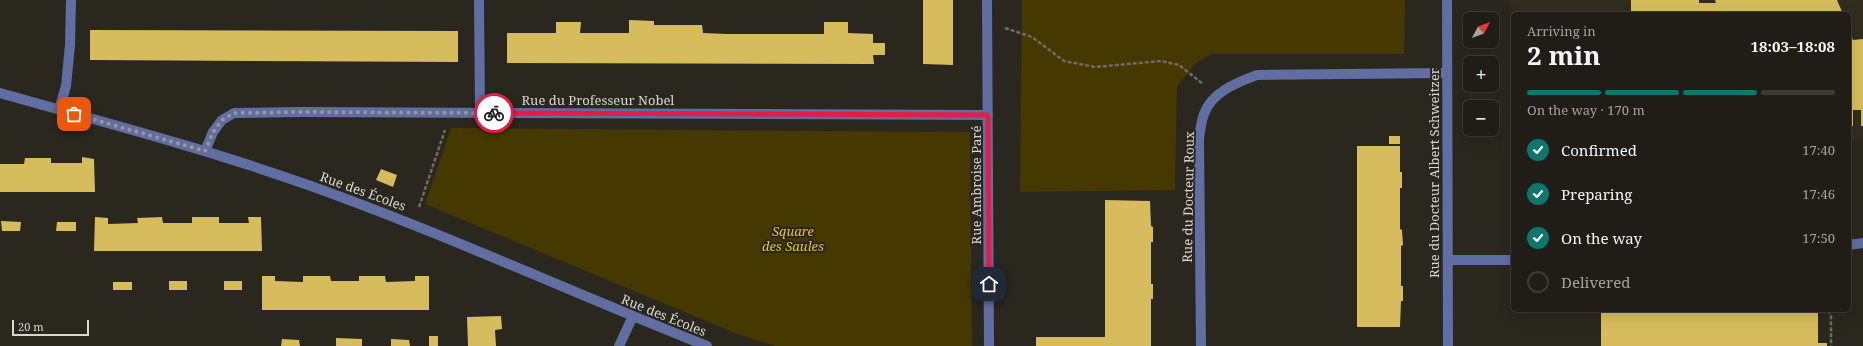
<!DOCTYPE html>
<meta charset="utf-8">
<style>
body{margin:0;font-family:"Noto Serif",serif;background:#282620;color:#f1f3f6;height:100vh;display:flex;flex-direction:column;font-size:15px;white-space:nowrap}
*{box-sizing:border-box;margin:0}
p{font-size:13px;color:#a2a2a1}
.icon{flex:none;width:22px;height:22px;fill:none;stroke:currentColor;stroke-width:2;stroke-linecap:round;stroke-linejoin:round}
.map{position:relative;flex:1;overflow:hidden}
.drawer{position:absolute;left:1511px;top:12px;width:340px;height:300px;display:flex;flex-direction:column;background:#201d17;border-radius:6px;box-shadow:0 4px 16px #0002,0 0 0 1px #3d3b36}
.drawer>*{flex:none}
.needle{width:26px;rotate:49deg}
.buttons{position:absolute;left:1463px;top:12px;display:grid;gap:8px}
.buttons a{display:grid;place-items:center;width:36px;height:36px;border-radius:6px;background:#201d17;box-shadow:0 4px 16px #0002,0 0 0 1px #3d3b36;font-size:20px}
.scale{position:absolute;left:12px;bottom:10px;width:77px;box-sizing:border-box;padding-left:4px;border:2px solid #d9d7d2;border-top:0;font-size:11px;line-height:14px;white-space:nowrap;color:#d9d7d2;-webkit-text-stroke:3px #2a271f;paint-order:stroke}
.pin{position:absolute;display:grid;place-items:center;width:34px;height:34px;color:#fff;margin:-17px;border-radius:8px;box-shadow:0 2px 6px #0006}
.courier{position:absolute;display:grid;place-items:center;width:40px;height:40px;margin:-20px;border:3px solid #e11d48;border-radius:50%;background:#fff;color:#222;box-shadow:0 1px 5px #0007}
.head em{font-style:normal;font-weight:700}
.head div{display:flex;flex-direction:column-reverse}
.head{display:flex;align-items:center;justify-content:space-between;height:68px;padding:0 16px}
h1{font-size:26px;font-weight:700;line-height:30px}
.bar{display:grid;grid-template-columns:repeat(4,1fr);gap:6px 4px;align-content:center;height:48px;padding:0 16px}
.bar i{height:5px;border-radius:3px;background:#3d3b36}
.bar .selected{background:#0f766e}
.bar p{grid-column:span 4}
ol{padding:0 16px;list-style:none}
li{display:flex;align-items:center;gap:12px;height:44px}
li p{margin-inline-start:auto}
li .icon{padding:4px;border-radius:50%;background:#0f766e;color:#fff;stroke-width:4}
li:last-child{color:#a2a2a1}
li i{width:22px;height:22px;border:2px solid #3d3b36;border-radius:50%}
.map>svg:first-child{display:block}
</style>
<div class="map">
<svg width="1863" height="346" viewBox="0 0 1863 346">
<rect width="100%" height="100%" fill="#2a271f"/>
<!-- built -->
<path fill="#312d1e" d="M 1510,0 L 1863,0 L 1863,140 L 1849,140 L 1849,14 L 1513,14 L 1513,17 L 1511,17 Z"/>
<!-- green -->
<path fill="#453800" d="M 1022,0 L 1405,0 L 1404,54 L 1212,54 L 1196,63 L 1177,87 L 1175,190 L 1020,192 Z
M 451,128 L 970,132 L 972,346 L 776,346 L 737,334 L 425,204 Z"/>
<!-- building -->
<path fill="#d6bc5c" d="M 923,0 L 953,0 L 953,65 L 923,64 Z
M 1631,0 L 1699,0 L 1699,3 L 1716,3 L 1715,0 L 1837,0 L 1843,14 L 1631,14 Z
M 629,20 L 654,21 L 654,25 L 702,25 L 703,33 L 727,34 L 824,34 L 824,22 L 848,22 L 848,33 L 873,34 L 873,43 L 885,43 L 885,55 L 873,55 L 874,64 L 507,63 L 507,33 L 556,33 L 556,22 L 581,22 L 580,33 L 629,33 Z
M 90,30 L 458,31 L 458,62 L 90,60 Z
M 1849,30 L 1853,40 L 1863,39 L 1863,126 L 1861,126 L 1861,110 L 1853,110 L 1853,126 L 1849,126 Z
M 1389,136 L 1400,136 L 1400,144 L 1389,144 Z
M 1357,146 L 1400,146 L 1400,172 L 1402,172 L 1402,188 L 1400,188 L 1400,229 L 1402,230 L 1403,245 L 1401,246 L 1401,286 L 1403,286 L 1403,301 L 1401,301 L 1400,327 L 1357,327 Z
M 82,157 L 94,159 L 95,192 L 0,192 L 0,164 L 24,164 L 25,158 L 51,158 L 51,163 L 82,163 Z
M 381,169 L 397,175 L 393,187 L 376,180 Z
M 1105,200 L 1150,201 L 1151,226 L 1153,227 L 1153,242 L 1151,242 L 1151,284 L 1153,284 L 1153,299 L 1151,299 L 1151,346 L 1036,346 L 1036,337 L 1105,337 Z
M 95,217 L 108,218 L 108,224 L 138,223 L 137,218 L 162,217 L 163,223 L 192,223 L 192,217 L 219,217 L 219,223 L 249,223 L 248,217 L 261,217 L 262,251 L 94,251 Z
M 1,221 L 21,222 L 20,231 L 2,231 Z
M 57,222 L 76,222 L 76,231 L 56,231 Z
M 262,276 L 275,276 L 275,281 L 303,282 L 303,276 L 330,276 L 331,281 L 359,281 L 359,276 L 385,276 L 386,282 L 415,281 L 415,276 L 429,276 L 429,310 L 262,310 Z
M 169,281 L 187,281 L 187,290 L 169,290 Z
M 224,281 L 242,281 L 242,290 L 224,290 Z
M 113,282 L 132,282 L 132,290 L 113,290 Z
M 1601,310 L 1818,310 L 1818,343 L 1827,343 L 1827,346 L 1601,346 Z
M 501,316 L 502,329 L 495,330 L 496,346 L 468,346 L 467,317 Z
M 429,336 L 438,336 L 438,346 L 429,346 Z
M 336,338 L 362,339 L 362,346 L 336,346 Z
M 282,339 L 299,340 L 300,346 L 281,346 Z
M 391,339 L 409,340 L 410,346 L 391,346 Z"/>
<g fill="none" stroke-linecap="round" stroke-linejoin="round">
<!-- path -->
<path stroke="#6f6c65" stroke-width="2.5" stroke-dasharray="4 2" stroke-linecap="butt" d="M 1005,28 L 1032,37 L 1064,61 L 1095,67 L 1161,61 L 1179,65 L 1203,84
M 419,207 L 445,130
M 1828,310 L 1831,316 L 1831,346"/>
<!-- minor -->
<path stroke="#606ea1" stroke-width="10" d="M 479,0 L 480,113
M 987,0 L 989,346
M 1447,0 L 1448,346
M 0,93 C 103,122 207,149 308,185 C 443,233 573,293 707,346
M 59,110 L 66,86 L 70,45 L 71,0
M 205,151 L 213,132 L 222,120 L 234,113 L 301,112 L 988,115
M 1849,245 L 1863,243
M 1448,260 L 1513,260
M 619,346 L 633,316
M 1201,346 L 1199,139 C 1200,131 1201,122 1204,114 C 1212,92 1236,83 1257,75 L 1446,73"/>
</g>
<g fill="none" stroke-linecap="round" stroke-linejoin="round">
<!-- done -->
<path stroke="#9c9993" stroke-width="4" stroke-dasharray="0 7.2" d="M 74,114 L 205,151 L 213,132 L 222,120 L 234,113 L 301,112 L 494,113"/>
<!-- route -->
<path stroke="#e11d48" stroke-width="5" d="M 494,113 L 988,115 L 989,284"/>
</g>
<g text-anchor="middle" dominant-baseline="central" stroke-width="4" stroke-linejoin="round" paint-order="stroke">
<!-- street labels -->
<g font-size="13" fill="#d9d7d2" stroke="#2a271f">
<text x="598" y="100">Rue du Professeur Nobel</text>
<text transform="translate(1434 173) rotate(-90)">Rue du Docteur Albert Schweitzer</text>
<text transform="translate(976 185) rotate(-90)">Rue Ambroise Paré</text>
<text transform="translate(363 191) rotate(20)">Rue des Écoles</text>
<text transform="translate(1188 197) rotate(-89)">Rue du Docteur Roux</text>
<text transform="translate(664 315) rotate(22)">Rue des Écoles</text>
</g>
<!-- park labels -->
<g font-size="13" font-style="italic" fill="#e4c33d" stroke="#2a271f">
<text x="793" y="231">Square<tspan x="793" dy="15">des Saules</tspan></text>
</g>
</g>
</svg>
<div class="buttons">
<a><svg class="needle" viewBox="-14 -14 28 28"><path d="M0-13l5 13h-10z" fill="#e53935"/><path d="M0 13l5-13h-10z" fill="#a2a2a1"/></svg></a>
<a>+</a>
<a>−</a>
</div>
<div class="scale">20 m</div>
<div class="pin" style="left:74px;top:114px;background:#ea580c"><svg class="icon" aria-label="bag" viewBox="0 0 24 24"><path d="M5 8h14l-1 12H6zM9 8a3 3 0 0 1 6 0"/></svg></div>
<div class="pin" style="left:989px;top:284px;background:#1f2937"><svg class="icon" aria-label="home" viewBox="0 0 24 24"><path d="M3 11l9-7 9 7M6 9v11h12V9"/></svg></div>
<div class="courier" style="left:494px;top:113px"><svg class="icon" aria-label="bike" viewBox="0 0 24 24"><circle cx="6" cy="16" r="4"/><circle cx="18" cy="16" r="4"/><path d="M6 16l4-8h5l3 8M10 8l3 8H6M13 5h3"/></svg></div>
<section class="drawer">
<div class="head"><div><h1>2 min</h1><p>Arriving in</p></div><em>18:03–18:08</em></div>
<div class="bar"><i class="selected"></i><i class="selected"></i><i class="selected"></i><i></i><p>On the way · 170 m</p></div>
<ol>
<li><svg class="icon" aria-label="check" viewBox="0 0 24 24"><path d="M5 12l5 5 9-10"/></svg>Confirmed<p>17:40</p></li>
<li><svg class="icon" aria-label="check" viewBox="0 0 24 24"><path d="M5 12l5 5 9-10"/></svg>Preparing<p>17:46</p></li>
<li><svg class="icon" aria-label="check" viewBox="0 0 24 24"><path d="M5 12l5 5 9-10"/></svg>On the way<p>17:50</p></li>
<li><i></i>Delivered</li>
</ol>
</section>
</div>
